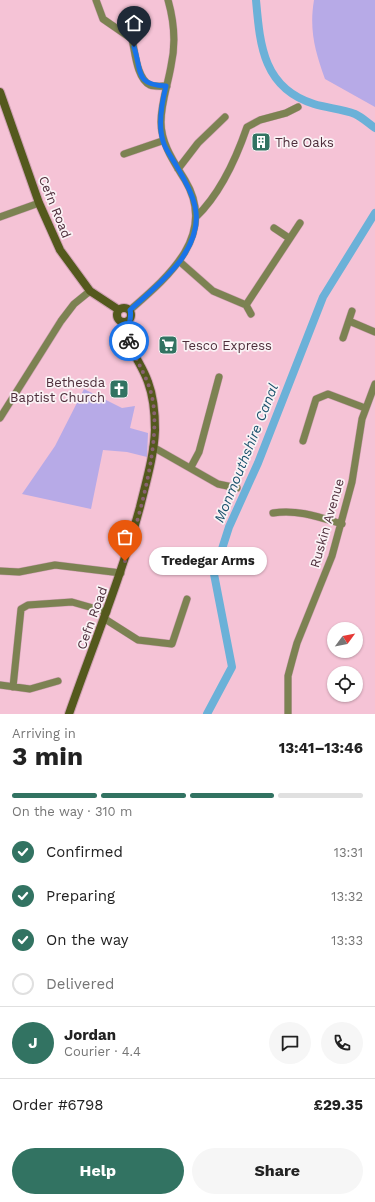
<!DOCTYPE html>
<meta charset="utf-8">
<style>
body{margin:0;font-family:"Work Sans",sans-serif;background:#f6f6f6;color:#222;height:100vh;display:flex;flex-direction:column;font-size:15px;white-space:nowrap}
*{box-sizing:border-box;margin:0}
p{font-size:13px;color:#767676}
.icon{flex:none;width:22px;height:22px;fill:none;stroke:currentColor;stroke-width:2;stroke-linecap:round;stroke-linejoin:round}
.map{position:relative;height:714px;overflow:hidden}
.panel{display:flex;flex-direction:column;background:#fff;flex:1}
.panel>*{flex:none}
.needle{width:26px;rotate:58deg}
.controls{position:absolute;left:327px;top:622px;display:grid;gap:8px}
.controls a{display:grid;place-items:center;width:36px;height:36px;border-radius:50%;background:#fff;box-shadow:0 1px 3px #0004;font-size:20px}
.pin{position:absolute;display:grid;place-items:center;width:34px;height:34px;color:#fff;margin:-41px -17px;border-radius:50% 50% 50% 0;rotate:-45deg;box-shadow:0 0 4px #0007}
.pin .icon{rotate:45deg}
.courier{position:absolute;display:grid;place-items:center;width:40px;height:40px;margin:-20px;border:3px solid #1a73e8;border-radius:50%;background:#fff;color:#222;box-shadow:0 1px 5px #0007}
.bubble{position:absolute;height:28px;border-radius:14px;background:#fff;box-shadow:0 1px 3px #0004;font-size:13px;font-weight:700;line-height:28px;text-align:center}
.overview em{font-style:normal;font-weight:700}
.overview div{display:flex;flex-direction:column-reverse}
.overview{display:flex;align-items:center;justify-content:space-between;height:68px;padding:0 12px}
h1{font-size:26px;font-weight:700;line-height:30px}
.bar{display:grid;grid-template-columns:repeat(4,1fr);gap:6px 4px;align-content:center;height:48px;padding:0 12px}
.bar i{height:5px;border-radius:3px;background:#e0e0e0}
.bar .active{background:#327362}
.bar p{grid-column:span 4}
.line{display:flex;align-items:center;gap:10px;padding:0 12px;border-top:1px solid #e0e0e0}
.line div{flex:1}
.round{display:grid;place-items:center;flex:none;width:42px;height:42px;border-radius:21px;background:#f6f6f6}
ol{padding:0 12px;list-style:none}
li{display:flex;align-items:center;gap:12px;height:44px}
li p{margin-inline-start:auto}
li .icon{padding:4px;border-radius:50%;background:#327362;color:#fff;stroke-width:4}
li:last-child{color:#767676}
li i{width:22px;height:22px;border:2px solid #e0e0e0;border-radius:50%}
.cta{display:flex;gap:8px;margin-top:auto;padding:8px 12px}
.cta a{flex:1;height:46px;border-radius:24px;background:#327362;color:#fff;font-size:16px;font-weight:700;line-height:46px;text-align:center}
.cta a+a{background:#f6f6f6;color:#222}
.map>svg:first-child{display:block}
</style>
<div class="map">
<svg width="375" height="714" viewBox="0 0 375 714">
<rect width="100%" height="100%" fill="#f5c3d6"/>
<!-- green -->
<path fill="#b7aae7" d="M 314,0 L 375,0 L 375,107 L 325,79 C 315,51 309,30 314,0 Z
M 84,389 L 122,408 L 135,406 L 130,428 L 148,433 L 147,457 L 127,452 L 103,450 L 91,509 L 22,494 L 55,446 Z"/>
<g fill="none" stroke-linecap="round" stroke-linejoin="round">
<!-- canal -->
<path stroke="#6bb1d8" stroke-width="8" d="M 256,0 C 260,45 263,88 314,104 C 327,108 342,109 355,114 C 362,117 369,124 375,128
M 207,714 L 232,667 L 214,574 L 229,527 L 258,463 L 323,297 L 375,213"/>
<defs>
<path id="minor" d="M 96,0 L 103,19 L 132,39 C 135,52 137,79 150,85 C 155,87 162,86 167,86
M 124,154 L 162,141
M 178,169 L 198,143 L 225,117
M 0,217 L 39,203
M 196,217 C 221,193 236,159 247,127 L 260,120 L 286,113 L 298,107
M 274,228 L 289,238
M 179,261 L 213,291 L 246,305 L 251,314
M 246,305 L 300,223
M 130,310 C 168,277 218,235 185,180 C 174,162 161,144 161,122 C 161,103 168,84 171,66 C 176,44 174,21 168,0
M 349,321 L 375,332
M 343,338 L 352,311
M 0,418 L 61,321 L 74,304 L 90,291
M 303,441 L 316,399 L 328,394 L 365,408
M 153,447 L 218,484 L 237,488
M 191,467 L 199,452 L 219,377
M 273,513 C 297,509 319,517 342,524
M 0,571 L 19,572 L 55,565 L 121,573
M 105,619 L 138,640 L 172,644 L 187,599
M 0,685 L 30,689 L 58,681
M 13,687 L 21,609 L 28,605 L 72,602 L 107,612
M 288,714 L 288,676 L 292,661 L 297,643 L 332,556 L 352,482 L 362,419 L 375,384"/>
<path id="secondary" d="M 0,92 L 39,203 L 60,250 L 90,291 L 119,310
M117 315a7 7 0 1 1 14 0a7 7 0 1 1-14 0Z
M 69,714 C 93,645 121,578 140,507 C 146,482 154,456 155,430 C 155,413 154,398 148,382 C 140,359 124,347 128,321"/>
</defs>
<!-- minor casing -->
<use href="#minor" stroke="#d0a2b4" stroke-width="8"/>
<!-- secondary casing -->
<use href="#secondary" stroke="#d0a2b4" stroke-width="10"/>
<!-- minor -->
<use href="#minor" stroke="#7c8252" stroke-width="7"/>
<!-- secondary -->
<use href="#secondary" stroke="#54591d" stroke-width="8"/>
</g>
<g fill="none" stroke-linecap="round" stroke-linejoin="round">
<!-- done -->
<path stroke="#886271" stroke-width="4" stroke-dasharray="0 7.2" d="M 125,561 C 139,518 162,440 152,397 C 148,377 135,360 129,341"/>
<!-- route -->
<path stroke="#1a73e8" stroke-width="5" d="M 129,341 C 125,329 133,319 130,310 C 147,295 166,279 180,261 C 207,223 197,201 176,165 C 172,158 165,149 163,141 C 158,125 162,102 166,86 C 135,85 142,72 134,47"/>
</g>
<!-- icons -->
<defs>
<symbol id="building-square" viewBox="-11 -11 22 22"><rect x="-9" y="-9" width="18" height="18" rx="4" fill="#327362" stroke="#faf2f5"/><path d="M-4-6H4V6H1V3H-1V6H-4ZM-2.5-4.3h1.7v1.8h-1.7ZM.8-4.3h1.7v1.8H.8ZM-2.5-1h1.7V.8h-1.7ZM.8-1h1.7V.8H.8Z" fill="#fff"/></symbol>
<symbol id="supermarket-square" viewBox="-11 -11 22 22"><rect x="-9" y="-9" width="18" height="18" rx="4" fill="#327362" stroke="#faf2f5"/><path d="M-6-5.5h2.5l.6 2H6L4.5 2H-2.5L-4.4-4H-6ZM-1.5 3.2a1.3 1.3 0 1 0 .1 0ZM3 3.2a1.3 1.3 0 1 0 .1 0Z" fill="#fff"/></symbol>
<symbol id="church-square" viewBox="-11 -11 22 22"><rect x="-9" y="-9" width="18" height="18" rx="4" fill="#327362" stroke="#faf2f5"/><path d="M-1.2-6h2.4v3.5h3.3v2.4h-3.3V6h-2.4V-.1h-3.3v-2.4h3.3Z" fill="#fff"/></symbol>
</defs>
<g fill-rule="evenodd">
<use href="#building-square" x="250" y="131" width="22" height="22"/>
<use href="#supermarket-square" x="157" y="334" width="22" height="22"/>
<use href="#church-square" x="108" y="378" width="22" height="22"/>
</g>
<g text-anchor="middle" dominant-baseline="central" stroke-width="3.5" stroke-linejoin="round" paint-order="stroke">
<!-- poi labels -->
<g font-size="13" fill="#4e2e3b" stroke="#faf2f5" text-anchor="start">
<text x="275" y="142">The Oaks</text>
<text x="182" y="345">Tesco Express</text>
<text x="105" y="382" text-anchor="end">Bethesda<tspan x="105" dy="15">Baptist Church</tspan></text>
</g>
<!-- street labels -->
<g font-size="13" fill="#4e2e3b" stroke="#faf2f5">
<text transform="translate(55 207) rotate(68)">Cefn Road</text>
<text transform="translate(327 523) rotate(-74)">Ruskin Avenue</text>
<text transform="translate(92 618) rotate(-70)">Cefn Road</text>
</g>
<!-- water labels -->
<g font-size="14" font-style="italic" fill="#1b526d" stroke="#faf2f5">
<text transform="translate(246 453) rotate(-68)">Monmouthshire Canal</text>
</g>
</g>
</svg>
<div class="controls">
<a><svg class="needle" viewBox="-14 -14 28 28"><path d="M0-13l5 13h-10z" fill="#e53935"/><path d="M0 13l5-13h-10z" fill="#767676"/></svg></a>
<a><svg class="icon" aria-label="locate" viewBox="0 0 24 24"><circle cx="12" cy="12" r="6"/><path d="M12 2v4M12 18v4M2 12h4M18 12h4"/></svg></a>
</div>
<div class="pin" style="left:125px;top:561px;background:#ea580c"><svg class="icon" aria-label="bag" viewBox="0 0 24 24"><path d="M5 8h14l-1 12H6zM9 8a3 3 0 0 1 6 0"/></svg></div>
<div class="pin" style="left:134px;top:47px;background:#1f2937"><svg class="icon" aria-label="home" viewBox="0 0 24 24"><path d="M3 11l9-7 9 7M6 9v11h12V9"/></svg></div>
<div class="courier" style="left:129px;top:341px"><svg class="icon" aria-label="bike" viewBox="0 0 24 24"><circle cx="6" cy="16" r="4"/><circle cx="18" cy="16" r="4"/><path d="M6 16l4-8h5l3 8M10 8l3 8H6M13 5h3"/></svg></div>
<div class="bubble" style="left:149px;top:547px;width:118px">Tredegar Arms</div>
</div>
<section class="panel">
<div class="overview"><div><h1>3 min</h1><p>Arriving in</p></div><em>13:41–13:46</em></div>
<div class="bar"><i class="active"></i><i class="active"></i><i class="active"></i><i></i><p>On the way · 310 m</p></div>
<ol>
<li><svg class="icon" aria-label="check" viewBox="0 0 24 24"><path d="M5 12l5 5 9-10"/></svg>Confirmed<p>13:31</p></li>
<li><svg class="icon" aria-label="check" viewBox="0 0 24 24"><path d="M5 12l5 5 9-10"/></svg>Preparing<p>13:32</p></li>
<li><svg class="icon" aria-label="check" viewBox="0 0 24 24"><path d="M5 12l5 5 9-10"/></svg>On the way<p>13:33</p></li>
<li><i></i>Delivered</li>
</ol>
<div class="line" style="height:72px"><b class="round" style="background:#327362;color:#fff">J</b><div><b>Jordan</b><p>Courier · 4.4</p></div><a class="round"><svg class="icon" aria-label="chat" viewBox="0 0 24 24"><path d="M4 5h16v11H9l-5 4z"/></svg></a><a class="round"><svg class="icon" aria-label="phone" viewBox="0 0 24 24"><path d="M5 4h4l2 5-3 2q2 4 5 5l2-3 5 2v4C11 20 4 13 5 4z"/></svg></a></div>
<div class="line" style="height:52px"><div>Order #6798</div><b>£29.35</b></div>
<div class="cta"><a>Help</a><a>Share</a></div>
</section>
